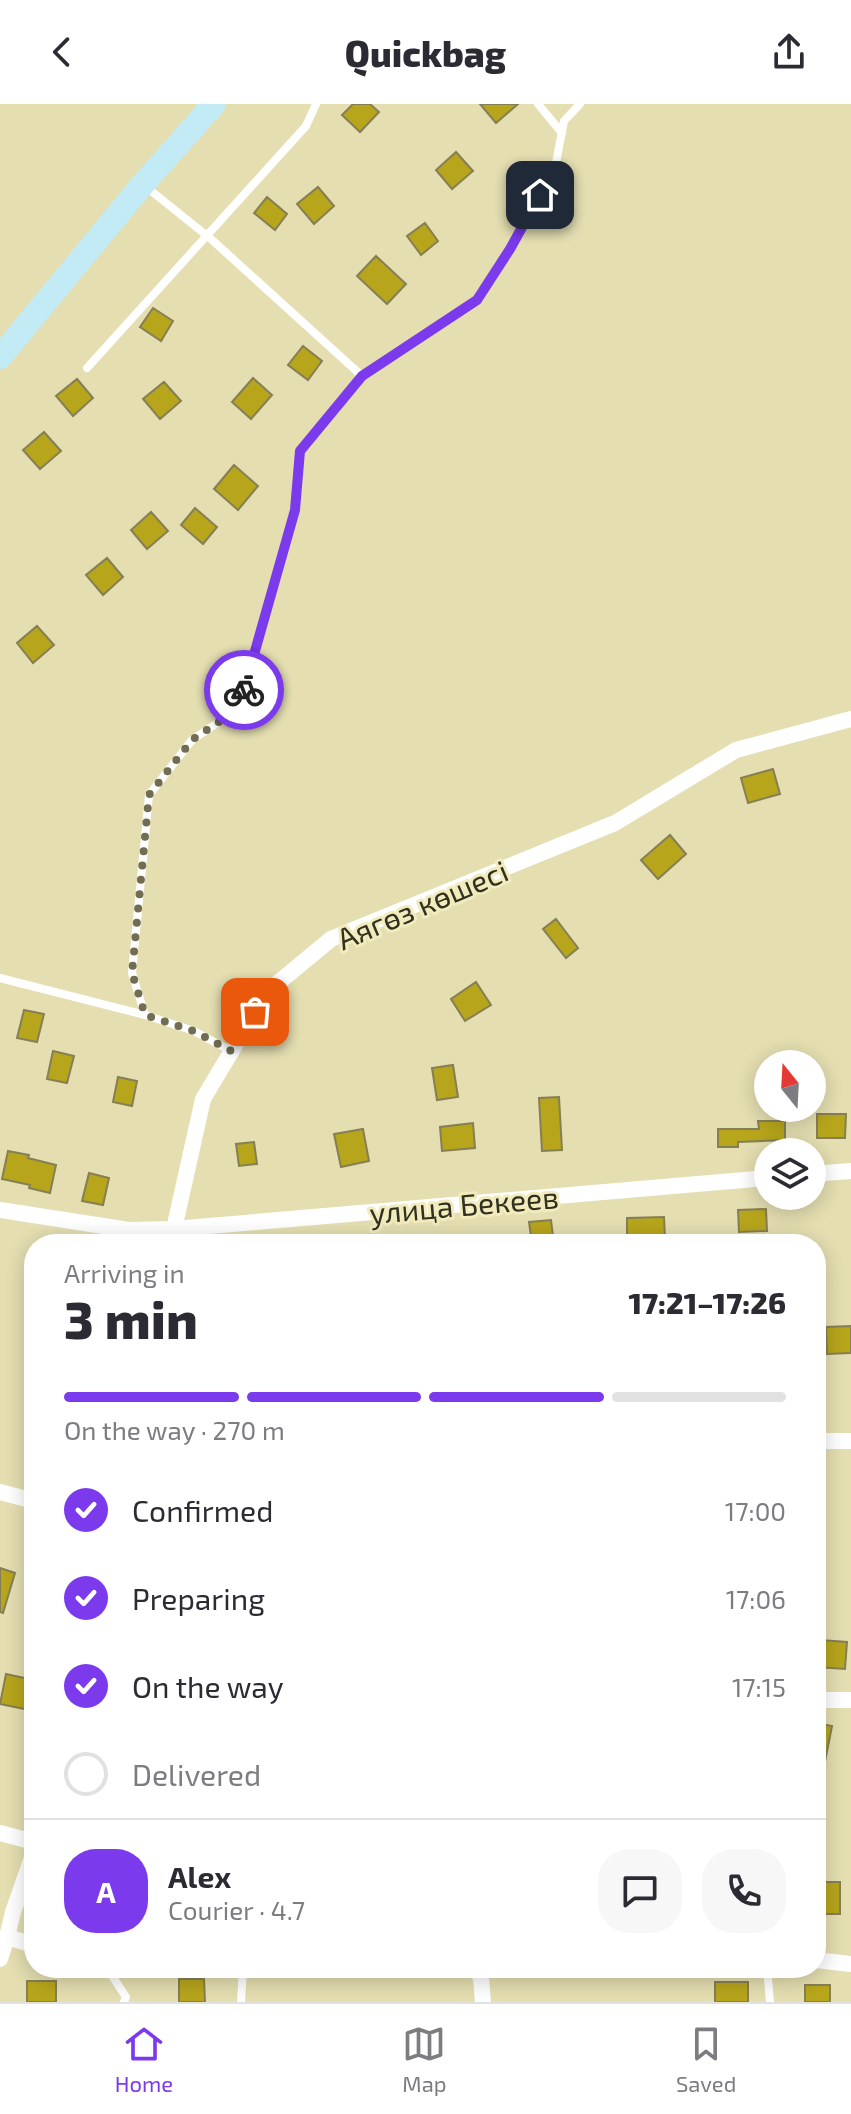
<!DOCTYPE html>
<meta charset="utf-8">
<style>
body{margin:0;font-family:"Exo 2",sans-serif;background:#f7f7f7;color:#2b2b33;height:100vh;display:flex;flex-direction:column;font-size:30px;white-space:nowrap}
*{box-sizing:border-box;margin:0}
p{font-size:26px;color:#7c7c81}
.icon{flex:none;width:44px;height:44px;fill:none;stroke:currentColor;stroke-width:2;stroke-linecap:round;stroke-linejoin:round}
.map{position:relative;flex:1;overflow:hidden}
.drawer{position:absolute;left:24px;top:1130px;width:802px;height:744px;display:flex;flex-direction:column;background:#fff;border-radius:32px;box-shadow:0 4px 20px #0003}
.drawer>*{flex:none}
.needle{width:52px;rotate:342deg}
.controls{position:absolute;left:754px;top:946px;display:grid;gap:16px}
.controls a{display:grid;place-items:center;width:72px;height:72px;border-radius:50%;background:#fff;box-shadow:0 4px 20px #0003;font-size:40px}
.pin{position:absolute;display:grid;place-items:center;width:68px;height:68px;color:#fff;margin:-34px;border-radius:16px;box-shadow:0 4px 12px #0006}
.courier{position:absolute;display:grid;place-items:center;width:80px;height:80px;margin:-40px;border:6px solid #7c3aed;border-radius:50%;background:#fff;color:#222;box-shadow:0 2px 10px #0007}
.summary em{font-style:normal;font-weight:800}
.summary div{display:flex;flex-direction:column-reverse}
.summary{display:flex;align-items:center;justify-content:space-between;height:136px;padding:0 40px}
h1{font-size:52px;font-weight:800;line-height:60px}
.bar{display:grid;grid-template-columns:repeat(4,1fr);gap:12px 8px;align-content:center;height:96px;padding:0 40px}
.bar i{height:10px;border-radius:6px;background:#e1e1e2}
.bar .active{background:#7c3aed}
.bar p{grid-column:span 4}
.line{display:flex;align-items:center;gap:20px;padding:0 40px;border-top:2px solid #e1e1e2}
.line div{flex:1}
.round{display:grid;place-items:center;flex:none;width:84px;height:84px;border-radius:32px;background:#f7f7f7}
ol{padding:0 40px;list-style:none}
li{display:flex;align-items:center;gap:24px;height:88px}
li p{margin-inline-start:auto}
li .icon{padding:8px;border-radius:50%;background:#7c3aed;color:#fff;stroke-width:4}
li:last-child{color:#7c7c81}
li i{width:44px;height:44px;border:4px solid #e1e1e2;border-radius:50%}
header{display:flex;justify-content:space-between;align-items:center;height:104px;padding:0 40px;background:#fff;font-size:36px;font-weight:800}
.tabs{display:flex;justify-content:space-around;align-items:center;height:112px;border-top:2px solid #e1e1e2;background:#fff;font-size:22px;color:#7c7c81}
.tabs a{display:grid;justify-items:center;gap:4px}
.tabs .active{color:#7c3aed}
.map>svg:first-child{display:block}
</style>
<header><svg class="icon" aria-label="back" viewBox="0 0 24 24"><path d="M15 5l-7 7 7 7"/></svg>Quickbag<svg class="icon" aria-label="share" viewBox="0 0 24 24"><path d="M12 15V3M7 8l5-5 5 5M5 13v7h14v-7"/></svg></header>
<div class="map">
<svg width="851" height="1898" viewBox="0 0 851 1898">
<rect width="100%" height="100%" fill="#e4deb1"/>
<!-- building -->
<path fill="#b7a51c" stroke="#857f56" stroke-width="2" d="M 353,0 L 370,0 L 379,8 L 360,28 L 342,11 Z
M 480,0 L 518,0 L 496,19 Z
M 456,48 L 473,67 L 452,85 L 436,66 Z
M 318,83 L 334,102 L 314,120 L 297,100 Z
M 267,93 L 287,110 L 275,126 L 254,109 Z
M 425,119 L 438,137 L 421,151 L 407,132 Z
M 376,152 L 406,180 L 387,200 L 357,172 Z
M 153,204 L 173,217 L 161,237 L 140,223 Z
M 303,242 L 322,257 L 308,276 L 288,261 Z
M 253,274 L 272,291 L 251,315 L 232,298 Z
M 77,275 L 93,294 L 73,312 L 56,292 Z
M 164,278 L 181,297 L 160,315 L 143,295 Z
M 44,328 L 61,347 L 40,365 L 23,346 Z
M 234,361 L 258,382 L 238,406 L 214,385 Z
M 195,404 L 217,423 L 203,440 L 181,421 Z
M 151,408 L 168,427 L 147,445 L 131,426 Z
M 107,454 L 123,473 L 103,491 L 86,471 Z
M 37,522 L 54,541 L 33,559 L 17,539 Z
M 773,665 L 780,690 L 748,699 L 741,674 Z
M 670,731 L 686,750 L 658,775 L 641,756 Z
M 556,815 L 578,844 L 566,854 L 543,825 Z
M 476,878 L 491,901 L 465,917 L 451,895 Z
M 24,906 L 44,910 L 37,938 L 17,934 Z
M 53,947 L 74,952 L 67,979 L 47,975 Z
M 453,961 L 458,993 L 437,996 L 432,964 Z
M 118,973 L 137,977 L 132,1002 L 113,998 Z
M 559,993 L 562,1046 L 542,1047 L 539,994 Z
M 817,1010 L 846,1010 L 845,1034 L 817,1034 Z
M 758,1017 L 785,1017 L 785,1036 L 738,1038 L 738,1043 L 718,1043 L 718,1025 L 759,1025 Z
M 473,1019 L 475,1044 L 442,1047 L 440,1023 Z
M 363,1025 L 369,1057 L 341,1063 L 334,1030 Z
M 254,1038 L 257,1060 L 239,1062 L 236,1040 Z
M 8,1047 L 29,1051 L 28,1054 L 56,1061 L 50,1089 L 29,1084 L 30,1081 L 2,1075 Z
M 89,1069 L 109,1074 L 103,1101 L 82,1097 Z
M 766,1105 L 767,1127 L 739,1128 L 738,1106 Z
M 664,1113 L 665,1134 L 627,1135 L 627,1114 Z
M 551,1116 L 554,1140 L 532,1140 L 529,1118 Z
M 851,1222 L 851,1249 L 827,1250 L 826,1223 Z
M 0,1464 L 15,1469 L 3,1509 L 0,1508 Z
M 820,1536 L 847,1538 L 845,1565 L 817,1563 Z
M 6,1570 L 34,1576 L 34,1607 L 0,1600 Z
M 816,1619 L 832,1622 L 822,1673 L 816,1673 Z
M 816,1778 L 840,1778 L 840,1810 L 816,1810 Z
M 179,1875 L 204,1875 L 205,1898 L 179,1898 Z
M 27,1877 L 56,1877 L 56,1898 L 27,1898 Z
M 715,1878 L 748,1878 L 748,1898 L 715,1898 Z
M 805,1881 L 830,1881 L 830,1898 L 805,1898 Z"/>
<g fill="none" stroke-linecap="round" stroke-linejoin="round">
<!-- lane -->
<path stroke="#fff" stroke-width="8" d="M 538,0 L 562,29
M 87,264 L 306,22 L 316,0
M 362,272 L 477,196 L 510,145 L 555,64 L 564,17 L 580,0
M 0,874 L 145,911 L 194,927 L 231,947
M 145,911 L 132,869 L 149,691 L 192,636 L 238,605 L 295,406 L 300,347 L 362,272 L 211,135 L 145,82
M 107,1864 L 126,1893 L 124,1898
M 767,1864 L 770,1898
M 241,1898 L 243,1864"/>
<!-- street -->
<path stroke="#fff" stroke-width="16" d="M 812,1070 L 851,1067
M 0,1106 L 129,1126 L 174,1125 L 203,995 L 267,888 L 331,835 L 615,719 L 736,646 L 851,615
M 171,1140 L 174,1125 L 768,1074
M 816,1337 L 851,1337
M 0,1388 L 34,1397
M 816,1596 L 851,1596
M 0,1729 L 34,1738
M 34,1748 L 13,1808 L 7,1833 L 34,1841
M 0,1855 L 7,1833
M 816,1856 L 851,1860
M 476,1864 L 481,1874 L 483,1898"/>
<!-- secondary -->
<path stroke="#c3ebf6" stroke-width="24" d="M 0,253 L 143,80 L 214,0"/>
</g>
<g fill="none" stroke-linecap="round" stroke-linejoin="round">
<!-- done -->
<path stroke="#706d52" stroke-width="8" stroke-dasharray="0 14.4" d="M 244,586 L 238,605 L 192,636 L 149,691 L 132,869 L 145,911 L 194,927 L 231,947 L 255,908"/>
<!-- route -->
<path stroke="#7c3aed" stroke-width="10" d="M 244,586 L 295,406 L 300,347 L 362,272 L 477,196 L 510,145 L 540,91"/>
</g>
<g text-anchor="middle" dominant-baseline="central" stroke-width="6" stroke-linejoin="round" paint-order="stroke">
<!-- street labels -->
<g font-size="30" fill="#32301f" stroke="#f1ebbe">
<text transform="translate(422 800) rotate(-23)">Аягөз көшесі</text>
<text transform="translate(464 1100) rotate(-5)">улица Бекеев</text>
</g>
</g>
</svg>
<div class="controls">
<a><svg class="needle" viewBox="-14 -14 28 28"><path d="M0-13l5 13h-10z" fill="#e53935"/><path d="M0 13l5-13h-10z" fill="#7c7c81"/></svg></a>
<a><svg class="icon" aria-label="layers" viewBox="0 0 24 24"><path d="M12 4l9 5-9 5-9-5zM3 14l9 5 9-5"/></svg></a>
</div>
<div class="pin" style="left:255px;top:908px;background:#ea580c"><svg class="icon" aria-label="bag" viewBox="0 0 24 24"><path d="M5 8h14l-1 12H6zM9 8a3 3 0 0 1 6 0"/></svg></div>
<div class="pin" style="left:540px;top:91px;background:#1f2937"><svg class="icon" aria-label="home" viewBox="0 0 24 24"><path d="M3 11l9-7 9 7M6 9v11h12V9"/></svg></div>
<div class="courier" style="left:244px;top:586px"><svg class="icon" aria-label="bike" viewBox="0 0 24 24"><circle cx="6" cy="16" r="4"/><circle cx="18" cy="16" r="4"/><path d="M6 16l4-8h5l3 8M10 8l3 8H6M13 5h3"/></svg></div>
<section class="drawer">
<div class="summary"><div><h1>3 min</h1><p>Arriving in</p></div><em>17:21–17:26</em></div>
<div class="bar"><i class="active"></i><i class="active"></i><i class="active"></i><i></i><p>On the way · 270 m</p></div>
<ol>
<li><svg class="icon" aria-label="check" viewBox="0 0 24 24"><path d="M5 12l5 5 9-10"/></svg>Confirmed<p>17:00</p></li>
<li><svg class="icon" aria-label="check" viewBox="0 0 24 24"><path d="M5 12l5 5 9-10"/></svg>Preparing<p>17:06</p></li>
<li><svg class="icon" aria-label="check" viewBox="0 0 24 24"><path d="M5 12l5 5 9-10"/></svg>On the way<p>17:15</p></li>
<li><i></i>Delivered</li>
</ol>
<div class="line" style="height:144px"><b class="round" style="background:#7c3aed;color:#fff">A</b><div><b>Alex</b><p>Courier · 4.7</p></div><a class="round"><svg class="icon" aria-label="chat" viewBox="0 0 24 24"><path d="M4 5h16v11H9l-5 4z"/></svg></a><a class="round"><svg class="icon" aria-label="phone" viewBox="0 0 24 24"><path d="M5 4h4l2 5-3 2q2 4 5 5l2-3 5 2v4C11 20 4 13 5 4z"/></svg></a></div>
</section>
</div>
<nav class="tabs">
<a class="active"><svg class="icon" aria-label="home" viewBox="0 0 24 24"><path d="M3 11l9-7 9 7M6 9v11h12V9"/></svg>Home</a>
<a><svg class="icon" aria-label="map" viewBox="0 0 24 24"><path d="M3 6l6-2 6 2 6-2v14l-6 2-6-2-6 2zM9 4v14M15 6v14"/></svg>Map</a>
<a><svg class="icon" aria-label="saved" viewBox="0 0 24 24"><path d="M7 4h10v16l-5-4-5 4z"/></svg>Saved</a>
</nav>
